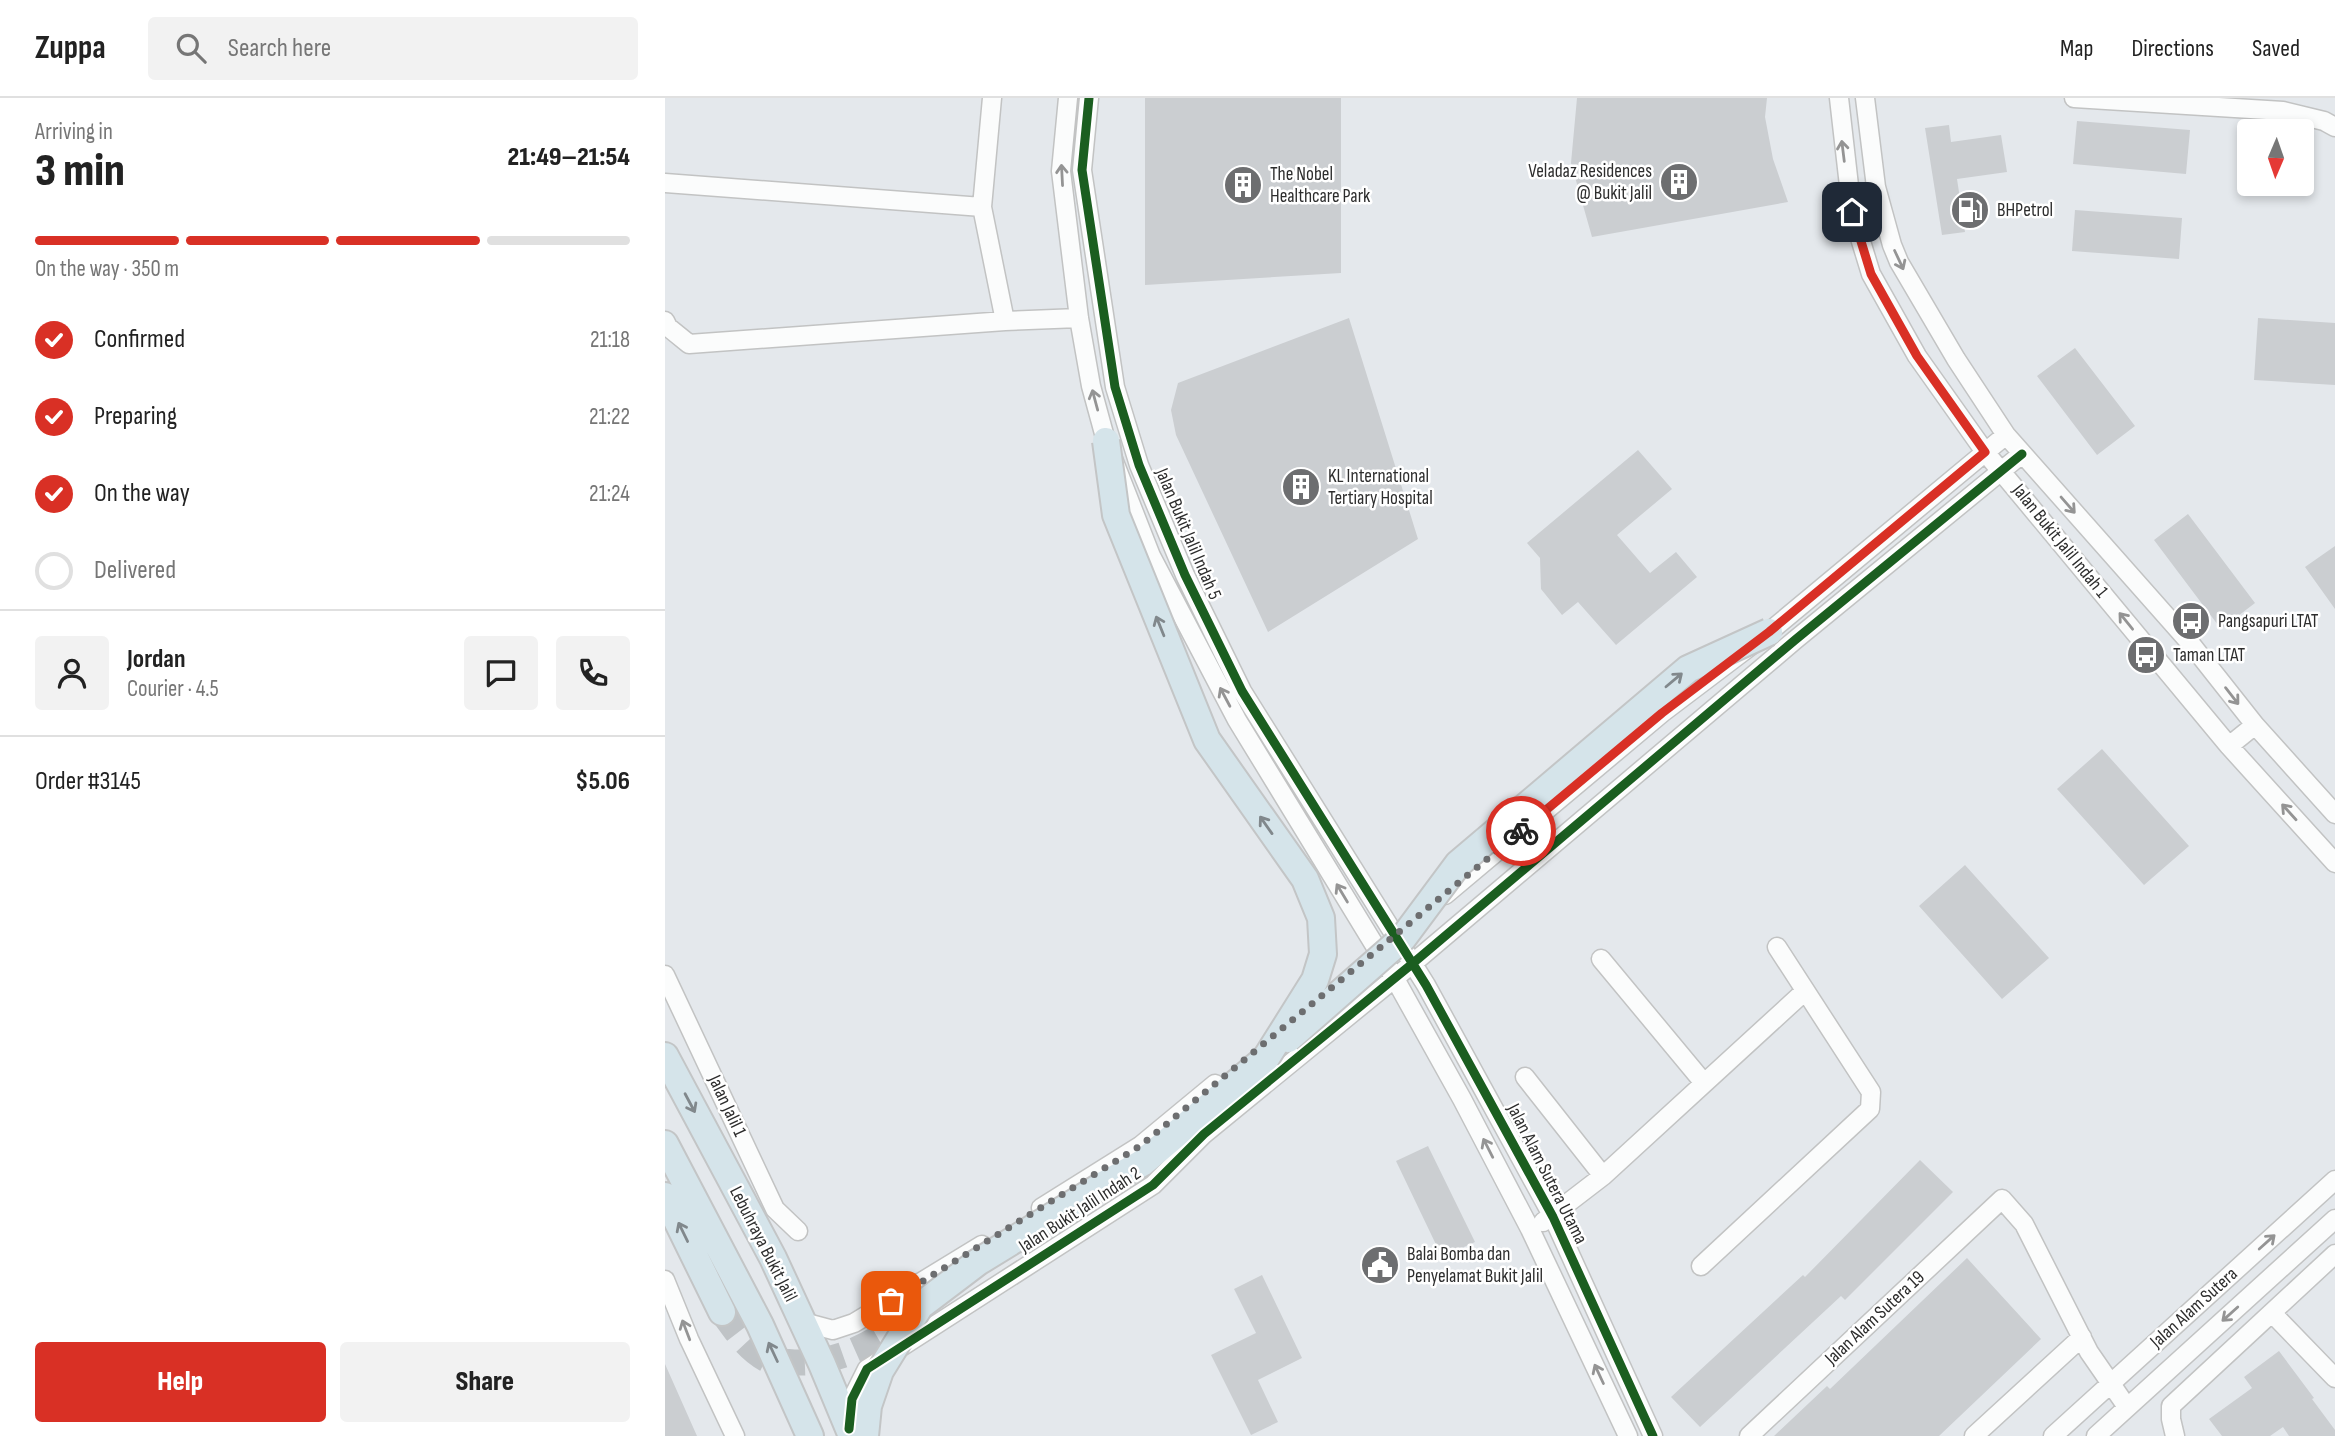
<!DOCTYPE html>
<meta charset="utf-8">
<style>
body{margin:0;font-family:"Sofia Sans Condensed",sans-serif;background:#f2f2f2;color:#222;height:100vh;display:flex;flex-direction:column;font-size:26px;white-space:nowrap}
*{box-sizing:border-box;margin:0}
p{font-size:23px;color:#767676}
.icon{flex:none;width:38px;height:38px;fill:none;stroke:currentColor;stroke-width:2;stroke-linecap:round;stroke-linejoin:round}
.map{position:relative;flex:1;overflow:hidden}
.sheet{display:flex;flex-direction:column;background:#fff;width:665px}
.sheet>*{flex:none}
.needle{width:46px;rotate:182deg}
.buttons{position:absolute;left:1572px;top:21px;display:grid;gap:14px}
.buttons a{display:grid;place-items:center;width:77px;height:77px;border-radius:7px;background:#fff;box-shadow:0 4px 10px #0003;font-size:35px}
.pin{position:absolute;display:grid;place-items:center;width:60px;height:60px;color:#fff;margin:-30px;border-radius:14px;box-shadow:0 4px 10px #0006}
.courier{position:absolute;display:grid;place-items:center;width:70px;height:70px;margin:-35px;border:5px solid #d93025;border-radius:50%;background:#fff;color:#222;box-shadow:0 2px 9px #0007}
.summary em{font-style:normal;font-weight:800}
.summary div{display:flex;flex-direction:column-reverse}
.summary{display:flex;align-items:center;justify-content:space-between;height:119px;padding:0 35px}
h1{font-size:46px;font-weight:800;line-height:52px}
.bar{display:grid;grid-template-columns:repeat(4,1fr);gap:10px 7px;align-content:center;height:84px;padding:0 35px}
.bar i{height:9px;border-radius:5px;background:#e0e0e0}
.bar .on{background:#d93025}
.bar p{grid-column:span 4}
.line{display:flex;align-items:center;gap:18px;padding:0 35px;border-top:2px solid #e0e0e0}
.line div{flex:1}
.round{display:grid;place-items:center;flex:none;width:74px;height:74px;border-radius:7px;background:#f2f2f2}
ol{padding:0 35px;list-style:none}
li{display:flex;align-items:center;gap:21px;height:77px}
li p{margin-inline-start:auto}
li .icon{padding:7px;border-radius:50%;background:#d93025;color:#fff;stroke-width:4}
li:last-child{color:#767676}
li i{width:38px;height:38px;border:4px solid #e0e0e0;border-radius:50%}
.primary-button{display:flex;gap:14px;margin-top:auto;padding:14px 35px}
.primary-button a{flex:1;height:80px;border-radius:7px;background:#d93025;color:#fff;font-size:28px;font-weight:800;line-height:80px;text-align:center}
.primary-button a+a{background:#f2f2f2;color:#222}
header{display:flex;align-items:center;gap:42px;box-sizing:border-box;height:98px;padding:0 35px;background:#fff;border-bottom:2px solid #e0e0e0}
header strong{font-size:33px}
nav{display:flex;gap:38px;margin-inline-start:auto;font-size:24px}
.search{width:490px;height:63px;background:#f2f2f2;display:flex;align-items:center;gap:18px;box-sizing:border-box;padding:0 24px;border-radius:7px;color:#767676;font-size:26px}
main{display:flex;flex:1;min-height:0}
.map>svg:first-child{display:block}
</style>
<header>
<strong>Zuppa</strong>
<div class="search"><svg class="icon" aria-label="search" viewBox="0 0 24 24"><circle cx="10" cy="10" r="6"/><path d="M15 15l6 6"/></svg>Search here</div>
<nav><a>Map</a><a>Directions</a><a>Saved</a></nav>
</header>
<main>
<section class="sheet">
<div class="summary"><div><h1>3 min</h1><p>Arriving in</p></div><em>21:49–21:54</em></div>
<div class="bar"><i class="on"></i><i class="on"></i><i class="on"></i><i></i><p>On the way · 350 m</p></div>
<ol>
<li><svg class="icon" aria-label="check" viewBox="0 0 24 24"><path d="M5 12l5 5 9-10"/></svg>Confirmed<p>21:18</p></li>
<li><svg class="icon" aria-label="check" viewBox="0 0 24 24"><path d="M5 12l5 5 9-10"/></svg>Preparing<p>21:22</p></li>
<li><svg class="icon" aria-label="check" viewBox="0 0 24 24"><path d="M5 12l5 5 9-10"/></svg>On the way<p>21:24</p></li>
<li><i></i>Delivered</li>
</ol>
<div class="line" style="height:126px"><a class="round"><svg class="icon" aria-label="person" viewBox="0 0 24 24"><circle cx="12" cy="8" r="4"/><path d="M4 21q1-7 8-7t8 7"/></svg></a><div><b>Jordan</b><p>Courier · 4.5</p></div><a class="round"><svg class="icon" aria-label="chat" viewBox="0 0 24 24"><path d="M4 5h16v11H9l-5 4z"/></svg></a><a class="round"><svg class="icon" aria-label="phone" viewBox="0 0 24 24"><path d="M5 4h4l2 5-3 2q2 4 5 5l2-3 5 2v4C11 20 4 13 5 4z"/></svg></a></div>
<div class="line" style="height:91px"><div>Order #3145</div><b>$5.06</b></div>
<div class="primary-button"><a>Help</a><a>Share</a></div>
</section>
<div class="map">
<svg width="1670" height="1338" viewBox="0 0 1670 1338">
<rect width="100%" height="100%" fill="#e4e8ec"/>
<!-- building -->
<path fill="#cbced1" d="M 480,0 L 676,0 L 676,175 L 480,187 Z
M 912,0 L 1102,0 L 1100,19 L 1108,61 L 1123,104 L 927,139 L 906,65 Z
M 1412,23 L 1525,32 L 1521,76 L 1408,66 Z
M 1284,27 L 1286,44 L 1336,37 L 1342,74 L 1292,81 L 1300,134 L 1277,137 L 1260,30 Z
M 1410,112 L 1517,120 L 1514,161 L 1407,153 Z
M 684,220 L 753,441 L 603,534 L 511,337 L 506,312 L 513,285 Z
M 1593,220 L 1670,225 L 1670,287 L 1589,282 Z
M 1410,250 L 1470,328 L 1432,357 L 1372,278 Z
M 973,352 L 1007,391 L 952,437 L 985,475 L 1011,454 L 1032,479 L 951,547 L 913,504 L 897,517 L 876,491 L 875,460 L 862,445 Z
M 1523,416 L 1590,505 L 1556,531 L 1489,442 Z
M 1670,448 L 1670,511 L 1640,469 Z
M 1437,651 L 1524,748 L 1479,787 L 1392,691 Z
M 1300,767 L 1384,860 L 1337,901 L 1254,808 Z
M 763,1048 L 810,1144 L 777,1159 L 731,1063 Z
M 1255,1062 L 1288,1094 L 1180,1202 L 1176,1198 L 1035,1329 L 1006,1299 L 1138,1177 L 1140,1179 Z
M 1302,1160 L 1376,1241 L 1274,1338 L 1109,1338 L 1162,1288 L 1165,1291 Z
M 597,1177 L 637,1260 L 593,1282 L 613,1324 L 586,1337 L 546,1257 L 591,1235 L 569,1191 Z
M 1614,1253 L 1649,1300 L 1647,1301 L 1670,1332 L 1670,1338 L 1624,1338 L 1618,1329 L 1605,1338 L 1557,1338 L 1544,1321 L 1587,1290 L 1579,1279 Z
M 0,1266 L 32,1338 L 0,1338 Z"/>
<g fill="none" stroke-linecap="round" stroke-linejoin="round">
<!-- highway-tunnel -->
<path stroke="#bfc3c6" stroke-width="26" stroke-dasharray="26 13" stroke-linecap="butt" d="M 57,1214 C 70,1231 81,1250 101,1261 C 107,1264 116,1263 123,1264 C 174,1269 211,1242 252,1216"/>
<defs>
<path id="minor" d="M 327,0 L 317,109 L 340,223
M 403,0 L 396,73 L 414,220 L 426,288 L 441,343 L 486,458 L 572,622 L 729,879 L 797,1001 L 865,1131 L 963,1338
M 424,0 L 417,72 L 450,289 L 474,367 L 520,477 L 577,593 L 761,887 L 818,991 L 888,1119 L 988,1338
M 1174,0 L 1187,114 L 1206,176 L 1252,258 L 1320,354 L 1564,648 L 1670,765
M 1200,0 L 1211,89 L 1227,147 L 1234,164 L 1291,261 L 1341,337 L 1526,546 L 1590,627 L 1670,716
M 1409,0 L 1618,13 L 1659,23 L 1670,29
M 0,85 L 317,109
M 0,223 L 3,229 L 24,246 L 340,223 L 414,220
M 1564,648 L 1590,627
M 780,797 L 997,615 L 1104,534 L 1341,337
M 936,861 L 1039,985
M 0,877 L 110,1111 L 133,1133
M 860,979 L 938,1078
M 376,1110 L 475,1048 L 550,986
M 878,1124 L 938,1078 L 1140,893
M 1036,1168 L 1205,1011 L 1206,994 L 1112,849
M 0,1182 L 24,1241 L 70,1338
M 1607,1215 L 1670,1280
M 138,1224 L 168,1232 L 189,1225 L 317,1147
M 185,1327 L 187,1301 L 202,1271 L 488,1087 L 539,1036 L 747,866 L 1130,542 L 1357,356
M 1084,1338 L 1337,1101 L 1359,1126 L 1424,1254 L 1462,1309
M 1309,1338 L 1417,1239
M 1388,1338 L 1670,1082
M 1431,1338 L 1670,1121
M 1510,1338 L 1506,1321 L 1506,1308 L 1670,1156"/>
<path id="highway" d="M 0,958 L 108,1160 L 157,1266 L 187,1338
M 0,1046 L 95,1227 L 145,1338
M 438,1087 L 477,1065 L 601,960
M 0,1098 L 57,1214"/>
</defs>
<!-- minor casing -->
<use href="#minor" stroke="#c2c3c3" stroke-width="21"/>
<!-- highway casing -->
<use href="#highway" stroke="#c3c5c6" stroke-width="30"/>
<!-- minor -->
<use href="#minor" stroke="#fbfcfc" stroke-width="18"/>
<!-- highway -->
<use href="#highway" stroke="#d5e4ea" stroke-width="26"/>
<defs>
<path id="highway-bridge" d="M 441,343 L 451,417 L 542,642 L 640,781 L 656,820 L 658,856 L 650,882 L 601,960
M 623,941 L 738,840 L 793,766 L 1023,571 L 1104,534
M 200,1338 L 203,1308 L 215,1273 L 255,1208 L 313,1164 L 438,1087"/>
</defs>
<!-- highway-bridge casing -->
<use href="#highway-bridge" stroke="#c3c5c6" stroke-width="30" stroke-linecap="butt"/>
<!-- highway-bridge -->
<use href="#highway-bridge" stroke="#d5e4ea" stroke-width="26"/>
<defs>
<path id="cycleway" d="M 424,0 L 417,72 L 450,289 L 474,367 L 520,477 L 577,593 L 761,887 L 818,991 L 888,1119 L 988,1338
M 184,1331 L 187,1301 L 202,1271 L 488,1087 L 539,1036 L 747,866 L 1130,542 L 1357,356"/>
</defs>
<!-- cycleway casing -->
<use href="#cycleway" stroke="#fff" stroke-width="13"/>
<!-- cycleway -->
<use href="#cycleway" stroke="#1b5e20" stroke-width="9"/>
</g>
<!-- one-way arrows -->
<defs><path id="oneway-shaft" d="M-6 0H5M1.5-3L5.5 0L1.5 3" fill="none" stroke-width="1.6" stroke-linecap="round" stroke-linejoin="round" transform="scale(1.75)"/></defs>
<g stroke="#949494">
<use href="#oneway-shaft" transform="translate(1178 53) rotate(-97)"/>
<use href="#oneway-shaft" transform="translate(397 77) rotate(-93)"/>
<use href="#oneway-shaft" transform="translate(1234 162) rotate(65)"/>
<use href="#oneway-shaft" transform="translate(430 302) rotate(-105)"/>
<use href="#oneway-shaft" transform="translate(1403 407) rotate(49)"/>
<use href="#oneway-shaft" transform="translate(1461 523) rotate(-129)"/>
<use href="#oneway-shaft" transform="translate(1567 598) rotate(52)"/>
<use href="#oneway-shaft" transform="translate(560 599) rotate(-118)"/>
<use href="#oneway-shaft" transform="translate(1624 714) rotate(-132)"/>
<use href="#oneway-shaft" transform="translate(677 795) rotate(-121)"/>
<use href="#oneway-shaft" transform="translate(823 1050) rotate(-117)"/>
<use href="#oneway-shaft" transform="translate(1602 1144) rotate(-42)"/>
<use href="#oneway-shaft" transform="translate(1565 1216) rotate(138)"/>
<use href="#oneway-shaft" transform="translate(21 1232) rotate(-111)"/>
<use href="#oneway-shaft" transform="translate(934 1276) rotate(-115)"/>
</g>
<g stroke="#81888c">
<use href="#oneway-shaft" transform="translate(495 528) rotate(-112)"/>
<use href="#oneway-shaft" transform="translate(1009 582) rotate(-40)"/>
<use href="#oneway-shaft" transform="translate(601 727) rotate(-125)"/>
<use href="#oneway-shaft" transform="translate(25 1005) rotate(62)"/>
<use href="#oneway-shaft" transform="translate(18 1134) rotate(-116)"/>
<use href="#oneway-shaft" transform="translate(108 1254) rotate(-115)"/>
</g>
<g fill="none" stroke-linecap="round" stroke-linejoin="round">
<!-- done -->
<path stroke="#6d6e70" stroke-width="7" stroke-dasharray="0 12.6" d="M 226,1203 L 475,1048 L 856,733"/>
<!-- route -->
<path stroke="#d93025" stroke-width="9" d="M 856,733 L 997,615 L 1104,534 L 1320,354 L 1252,258 L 1206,176 L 1187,114"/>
</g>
<!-- icons -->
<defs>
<symbol id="building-disc" viewBox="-11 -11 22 22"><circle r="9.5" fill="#6d6e70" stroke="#fff"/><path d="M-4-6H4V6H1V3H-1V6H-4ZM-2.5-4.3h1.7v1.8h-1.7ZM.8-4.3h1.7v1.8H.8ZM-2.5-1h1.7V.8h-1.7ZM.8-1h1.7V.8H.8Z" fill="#fff"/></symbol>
<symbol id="fuel-disc" viewBox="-11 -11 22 22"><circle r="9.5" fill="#6d6e70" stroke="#fff"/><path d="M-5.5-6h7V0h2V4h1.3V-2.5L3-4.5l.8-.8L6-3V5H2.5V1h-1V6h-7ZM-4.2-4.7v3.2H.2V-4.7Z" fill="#fff"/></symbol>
<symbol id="bus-disc" viewBox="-11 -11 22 22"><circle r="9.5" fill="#6d6e70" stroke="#fff"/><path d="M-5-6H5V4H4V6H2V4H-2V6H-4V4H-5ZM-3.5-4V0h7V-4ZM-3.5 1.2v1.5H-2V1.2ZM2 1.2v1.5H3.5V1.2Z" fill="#fff"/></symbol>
<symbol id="civic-disc" viewBox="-11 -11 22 22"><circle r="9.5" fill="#6d6e70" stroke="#fff"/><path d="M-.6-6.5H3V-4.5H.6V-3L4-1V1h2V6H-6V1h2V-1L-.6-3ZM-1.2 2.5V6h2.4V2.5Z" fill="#fff"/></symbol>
</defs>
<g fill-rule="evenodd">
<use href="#building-disc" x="992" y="62" width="44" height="44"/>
<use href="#building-disc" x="556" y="65" width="44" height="44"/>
<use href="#fuel-disc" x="1283" y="90" width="44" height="44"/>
<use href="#building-disc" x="614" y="367" width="44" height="44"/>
<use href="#bus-disc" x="1504" y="501" width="44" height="44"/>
<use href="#bus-disc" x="1459" y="535" width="44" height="44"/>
<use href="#civic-disc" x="693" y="1145" width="44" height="44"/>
</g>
<g text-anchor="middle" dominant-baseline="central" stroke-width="5" stroke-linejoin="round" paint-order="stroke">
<!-- poi labels -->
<g font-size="19" fill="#2d2d2d" stroke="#fff" text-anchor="start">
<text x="987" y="73" text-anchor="end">Veladaz Residences<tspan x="987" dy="22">@ Bukit Jalil</tspan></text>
<text x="605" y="76">The Nobel<tspan x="605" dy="22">Healthcare Park</tspan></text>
<text x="1332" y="112">BHPetrol</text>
<text x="663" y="378">KL International<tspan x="663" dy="22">Tertiary Hospital</tspan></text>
<text x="1553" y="523">Pangsapuri LTAT</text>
<text x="1508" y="557">Taman LTAT</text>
<text x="742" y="1156">Balai Bomba dan<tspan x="742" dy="22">Penyelamat Bukit Jalil</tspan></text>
</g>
<!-- street labels -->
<g font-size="19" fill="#2d2d2d" stroke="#fff">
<text transform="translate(523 436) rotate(67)">Jalan Bukit Jalil Indah 5</text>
<text transform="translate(1395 443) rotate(51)">Jalan Bukit Jalil Indah 1</text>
<text transform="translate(62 1008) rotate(65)">Jalan Jalil 1</text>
<text transform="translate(882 1076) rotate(63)">Jalan Alam Sutera Utama</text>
<text transform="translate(415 1112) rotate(-33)">Jalan Bukit Jalil Indah 2</text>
<text transform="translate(98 1146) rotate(63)">Lebuhraya Bukit Jalil</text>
<text transform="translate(1529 1210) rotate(-42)">Jalan Alam Sutera</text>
<text transform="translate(1210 1220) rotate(-43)">Jalan Alam Sutera 19</text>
</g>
</g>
</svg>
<div class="buttons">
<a><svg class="needle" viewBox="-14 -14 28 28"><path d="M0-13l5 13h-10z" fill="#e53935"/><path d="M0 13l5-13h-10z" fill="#767676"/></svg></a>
</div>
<div class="pin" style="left:226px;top:1203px;background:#ea580c"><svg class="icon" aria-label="bag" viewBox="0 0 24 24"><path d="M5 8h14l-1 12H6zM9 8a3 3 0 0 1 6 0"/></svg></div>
<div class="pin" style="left:1187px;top:114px;background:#1f2937"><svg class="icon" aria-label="home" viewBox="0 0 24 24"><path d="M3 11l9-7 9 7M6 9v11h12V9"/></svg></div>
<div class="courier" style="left:856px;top:733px"><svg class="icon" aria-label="bike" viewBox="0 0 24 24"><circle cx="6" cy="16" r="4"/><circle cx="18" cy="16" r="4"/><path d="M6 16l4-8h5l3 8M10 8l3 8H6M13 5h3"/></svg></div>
</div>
</main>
